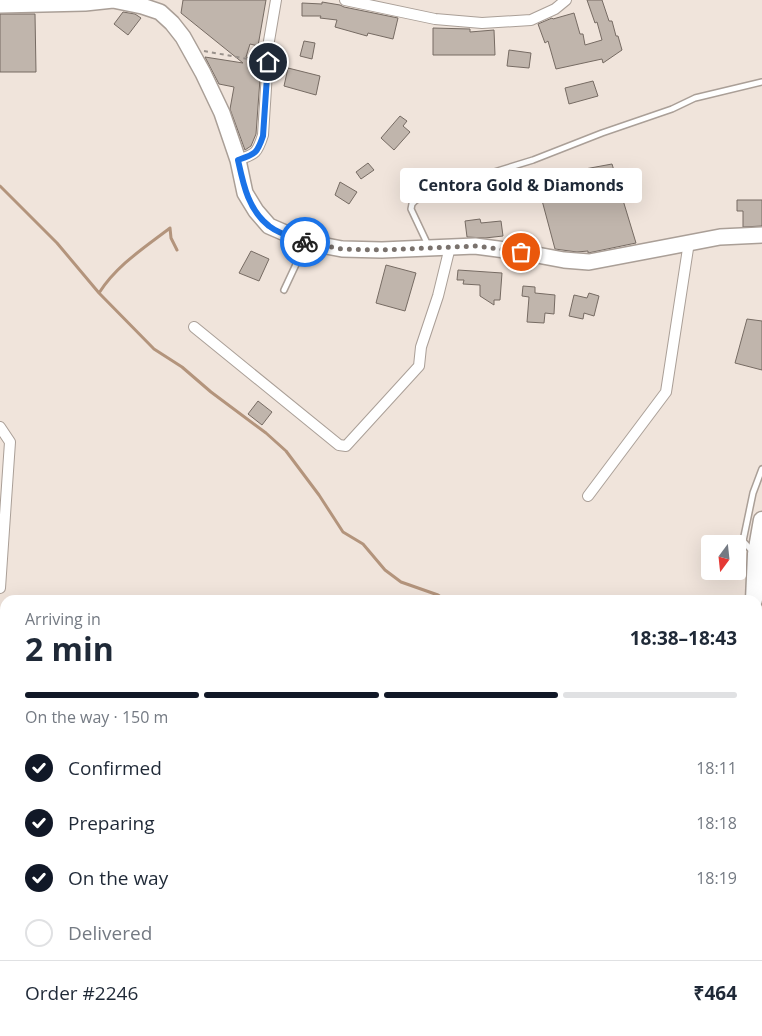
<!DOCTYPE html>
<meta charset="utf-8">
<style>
body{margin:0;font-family:"Open Sans",sans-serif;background:#f2f2f3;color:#1f2937;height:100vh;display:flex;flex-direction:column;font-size:19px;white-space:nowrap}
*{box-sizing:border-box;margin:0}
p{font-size:16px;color:#747a83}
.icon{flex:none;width:28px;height:28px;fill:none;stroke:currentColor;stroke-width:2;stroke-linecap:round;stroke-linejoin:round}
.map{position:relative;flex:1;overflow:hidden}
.sheet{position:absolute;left:0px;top:595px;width:762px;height:441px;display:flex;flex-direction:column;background:#fff;border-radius:15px 15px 0 0;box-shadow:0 5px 20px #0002}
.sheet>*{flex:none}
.needle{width:32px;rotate:195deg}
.controls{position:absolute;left:701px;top:535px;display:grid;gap:10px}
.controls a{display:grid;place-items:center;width:45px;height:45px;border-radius:5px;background:#fff;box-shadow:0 5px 20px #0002;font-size:25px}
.pin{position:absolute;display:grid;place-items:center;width:42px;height:42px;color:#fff;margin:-21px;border:2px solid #fff;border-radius:50%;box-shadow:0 1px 5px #0007}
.courier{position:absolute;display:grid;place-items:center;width:50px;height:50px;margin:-25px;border:4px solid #1a73e8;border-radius:50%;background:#fff;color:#222;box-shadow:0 1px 6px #0007}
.bubble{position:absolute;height:35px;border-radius:5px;background:#fff;box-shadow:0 5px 20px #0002;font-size:16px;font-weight:700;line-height:35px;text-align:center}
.summary em{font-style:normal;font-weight:700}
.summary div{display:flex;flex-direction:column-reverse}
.summary{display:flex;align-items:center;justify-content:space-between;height:85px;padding:0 25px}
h1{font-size:32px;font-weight:700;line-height:38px}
.bar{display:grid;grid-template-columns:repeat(4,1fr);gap:8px 5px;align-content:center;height:60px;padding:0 25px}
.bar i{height:6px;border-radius:4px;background:#e0e1e3}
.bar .on{background:#111827}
.bar p{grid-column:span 4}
.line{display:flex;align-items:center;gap:12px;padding:0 25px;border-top:1px solid #e0e1e3}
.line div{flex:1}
ol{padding:0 25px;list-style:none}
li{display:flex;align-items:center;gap:15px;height:55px}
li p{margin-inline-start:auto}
li .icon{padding:5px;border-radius:50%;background:#111827;color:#fff;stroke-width:4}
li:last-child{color:#747a83}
li i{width:28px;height:28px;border:2px solid #e0e1e3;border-radius:50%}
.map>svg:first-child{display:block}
</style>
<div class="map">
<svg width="762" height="1036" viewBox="0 0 762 1036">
<rect width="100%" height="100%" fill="#f0e4db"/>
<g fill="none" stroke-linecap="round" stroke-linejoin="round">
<!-- stream -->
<path stroke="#b3947c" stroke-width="3" d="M 0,186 L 57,243 L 99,293
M 177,250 L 171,238 L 170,228 C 144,248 117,265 99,293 L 154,349 L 182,367 L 211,392 L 266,433 L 286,451 L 319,495 L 343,532 L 363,544 L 385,570 L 401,582 L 438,595 L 445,600"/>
</g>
<!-- building -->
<path fill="#c0b5ac" stroke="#766b63" d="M 183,0 L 266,0 L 258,46 L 250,44 L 246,57 L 256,60 L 256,65 L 261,65 L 256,134 L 251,146 L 245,150 L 230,109 L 234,87 L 219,84 L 205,57 L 243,63 L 181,13 Z
M 587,0 L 602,0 L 609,21 L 612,21 L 616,36 L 618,36 L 622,50 L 603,63 L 602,59 L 556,69 L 548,41 L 545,43 L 538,24 L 552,18 L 553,19 L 574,13 L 580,34 L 583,34 L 585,45 L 602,40 L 597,22 L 595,23 Z
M 322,2 L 340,5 L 344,7 L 398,18 L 393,39 L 368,33 L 367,36 L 335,27 L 337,20 L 320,18 L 321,16 L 302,16 L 302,3 L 322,4 Z
M 123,12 L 135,14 L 141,18 L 128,35 L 114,24 Z
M 0,14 L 35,14 L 36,72 L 0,72 Z
M 433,28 L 470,29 L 470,32 L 494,30 L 495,55 L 433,55 Z
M 304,41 L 315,43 L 312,59 L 300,56 Z
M 509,50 L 531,53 L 529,68 L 507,66 Z
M 288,68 L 320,76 L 316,95 L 284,86 Z
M 593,81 L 598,96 L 569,104 L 565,88 Z
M 400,116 L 407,121 L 403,126 L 410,132 L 394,150 L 381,138 Z
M 368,163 L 374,170 L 361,179 L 356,172 Z
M 612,164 L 636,243 L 588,253 L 588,251 L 577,252 L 555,249 L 536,178 Z
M 340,182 L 357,192 L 349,204 L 335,195 Z
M 737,200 L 762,200 L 762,226 L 743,227 L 743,211 L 737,211 Z
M 480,219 L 481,223 L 501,221 L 503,236 L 485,238 L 467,237 L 465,221 Z
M 251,251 L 269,259 L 259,281 L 239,273 Z
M 386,265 L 416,273 L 405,311 L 376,303 Z
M 458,270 L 502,273 L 500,300 L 494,300 L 494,305 L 480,296 L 480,285 L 463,284 L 464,280 L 457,280 Z
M 523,286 L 535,287 L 535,293 L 555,295 L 554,314 L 545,313 L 544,323 L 527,322 L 529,297 L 522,296 Z
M 589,293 L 599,296 L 594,316 L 584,313 L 583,319 L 569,316 L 574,295 L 587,298 Z
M 747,319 L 762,321 L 762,370 L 735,363 Z
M 258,401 L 272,412 L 262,425 L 248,414 Z"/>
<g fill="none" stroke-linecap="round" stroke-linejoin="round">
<defs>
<path id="service" d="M 428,245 L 411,209 L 412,204 L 416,200 L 491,173 L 533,160 L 602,133 L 672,109 L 695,98 L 762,82
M 284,290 L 306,243
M 753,552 L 743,541 L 753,493 L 762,469
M 153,1031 L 155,1036"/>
<path id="minor" d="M 345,0 L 435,19 L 482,23 L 531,20 L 555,9 L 566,0
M 238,160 C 255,154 257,154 263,135 L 269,41 L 276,0
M 194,327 L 339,445 L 346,446 L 419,366 L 421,347 L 438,296 L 450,247
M 0,427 L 10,442 L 0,588
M 588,496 L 666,392 L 689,242
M 0,631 L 2,667 L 5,674
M 758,778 L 762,780
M 0,782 L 5,781
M 758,948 L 762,950
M 0,951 L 5,944
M 342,1031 L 342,1036
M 74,1036 L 76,1031
M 502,1036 L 513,1031"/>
<path id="secondary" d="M 0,5 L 85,3 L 113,0 L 142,6 L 160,12 L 172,23 L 183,37 L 203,73 L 222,113 L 238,160 L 245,193 L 256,211 L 269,226 L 306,242 L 342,249 L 382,250 L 475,246 L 521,252 L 564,260 L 589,262 L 720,237 L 762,235"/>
<path id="primary" d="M 754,600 L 756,554 L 762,520
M 758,738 L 762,675
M 622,1036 L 624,1031
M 635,1036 L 638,1031"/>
</defs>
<!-- service casing -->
<use href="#service" stroke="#aa9f97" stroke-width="8"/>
<!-- minor casing -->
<use href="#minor" stroke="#aa9f97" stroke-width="12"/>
<!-- secondary casing -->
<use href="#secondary" stroke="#aa9f97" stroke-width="18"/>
<!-- primary casing -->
<use href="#primary" stroke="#aa9f97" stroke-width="19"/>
<!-- path -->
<path stroke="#99918b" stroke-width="2" stroke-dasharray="4 4" stroke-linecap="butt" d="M 204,51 L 259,61"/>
<!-- service -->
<use href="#service" stroke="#fff" stroke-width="5"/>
<!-- minor -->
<use href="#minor" stroke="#fff" stroke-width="10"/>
<!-- secondary -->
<use href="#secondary" stroke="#fff" stroke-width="15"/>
<!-- primary -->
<use href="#primary" stroke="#fff" stroke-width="16"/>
</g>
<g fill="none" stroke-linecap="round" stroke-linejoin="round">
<!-- done -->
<path stroke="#7a726d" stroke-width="5" stroke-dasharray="0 9" d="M 305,242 L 342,249 L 382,250 L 476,246 L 521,252"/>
<!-- route -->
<path stroke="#1a73e8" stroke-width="6" d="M 268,62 L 263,136 C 257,154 255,154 238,160 C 243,183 248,210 269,226 C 279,234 294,238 305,242"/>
</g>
</svg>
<div class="controls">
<a><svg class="needle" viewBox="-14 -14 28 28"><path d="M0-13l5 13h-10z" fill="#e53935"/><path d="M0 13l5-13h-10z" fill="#747a83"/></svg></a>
</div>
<div class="pin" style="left:521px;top:252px;background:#ea580c"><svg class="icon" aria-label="bag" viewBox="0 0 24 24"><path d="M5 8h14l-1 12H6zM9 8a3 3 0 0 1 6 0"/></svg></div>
<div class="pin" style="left:268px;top:62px;background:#1f2937"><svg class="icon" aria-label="home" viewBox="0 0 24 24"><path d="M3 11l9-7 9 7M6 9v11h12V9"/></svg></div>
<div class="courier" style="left:305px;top:242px"><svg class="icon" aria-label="bike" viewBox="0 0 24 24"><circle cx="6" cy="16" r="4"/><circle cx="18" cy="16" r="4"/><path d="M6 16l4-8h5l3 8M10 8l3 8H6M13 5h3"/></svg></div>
<div class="bubble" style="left:400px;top:168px;width:242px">Centora Gold &amp; Diamonds</div>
<section class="sheet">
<div class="summary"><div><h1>2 min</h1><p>Arriving in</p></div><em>18:38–18:43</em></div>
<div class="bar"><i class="on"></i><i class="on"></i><i class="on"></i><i></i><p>On the way · 150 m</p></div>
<ol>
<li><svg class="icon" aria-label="check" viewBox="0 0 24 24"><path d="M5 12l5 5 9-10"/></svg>Confirmed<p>18:11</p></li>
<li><svg class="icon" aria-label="check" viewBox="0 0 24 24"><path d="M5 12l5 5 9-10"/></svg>Preparing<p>18:18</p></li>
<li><svg class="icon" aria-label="check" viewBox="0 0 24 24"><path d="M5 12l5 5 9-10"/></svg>On the way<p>18:19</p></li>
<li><i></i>Delivered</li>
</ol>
<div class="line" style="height:65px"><div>Order #2246</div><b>₹464</b></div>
</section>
</div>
